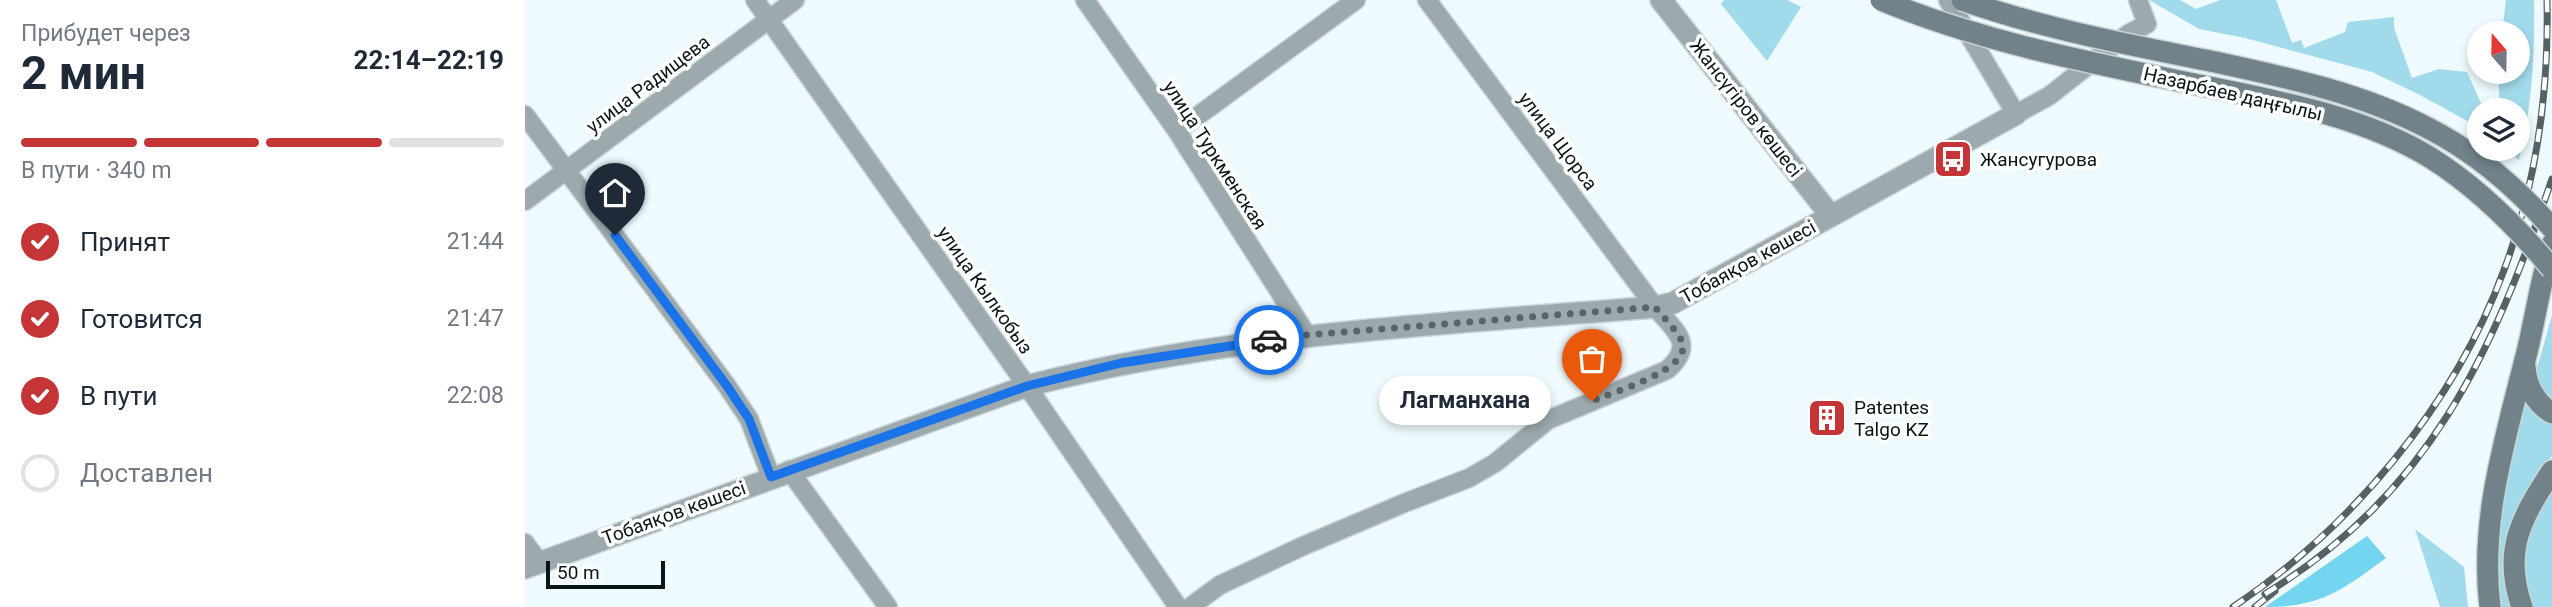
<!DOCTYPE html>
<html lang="ru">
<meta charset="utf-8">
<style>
body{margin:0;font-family:Roboto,sans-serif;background:#f2f2f3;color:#1f2937;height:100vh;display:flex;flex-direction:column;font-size:26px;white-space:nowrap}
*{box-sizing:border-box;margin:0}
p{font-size:23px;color:#747a83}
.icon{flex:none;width:38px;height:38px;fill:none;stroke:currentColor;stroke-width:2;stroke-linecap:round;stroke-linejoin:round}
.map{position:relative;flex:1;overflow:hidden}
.details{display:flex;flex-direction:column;background:#fff;width:525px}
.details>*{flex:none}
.needle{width:46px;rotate:340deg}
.fabs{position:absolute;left:1942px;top:21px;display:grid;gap:14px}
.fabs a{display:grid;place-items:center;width:63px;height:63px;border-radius:50%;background:#fff;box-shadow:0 4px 10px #0003;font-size:35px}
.scale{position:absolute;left:21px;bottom:18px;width:119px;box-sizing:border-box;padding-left:7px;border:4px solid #0a1518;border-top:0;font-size:19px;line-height:24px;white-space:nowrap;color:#0a1518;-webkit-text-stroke:5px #fff;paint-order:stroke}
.pin{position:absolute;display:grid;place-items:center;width:60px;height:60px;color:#fff;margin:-72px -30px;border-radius:50% 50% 50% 0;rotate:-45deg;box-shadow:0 0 7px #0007}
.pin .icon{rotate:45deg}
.courier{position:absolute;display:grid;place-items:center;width:70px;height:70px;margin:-35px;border:5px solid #1a73e8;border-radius:50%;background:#fff;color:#222;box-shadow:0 2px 9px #0007}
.bubble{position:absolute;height:49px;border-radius:24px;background:#fff;box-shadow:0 4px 10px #0003;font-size:23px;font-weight:700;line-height:49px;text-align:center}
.summary em{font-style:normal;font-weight:700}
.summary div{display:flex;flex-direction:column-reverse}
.summary{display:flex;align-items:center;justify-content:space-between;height:119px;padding:0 21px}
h1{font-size:46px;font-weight:700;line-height:52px}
.bar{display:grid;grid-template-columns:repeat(4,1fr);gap:10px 7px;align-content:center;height:84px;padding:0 21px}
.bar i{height:9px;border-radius:5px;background:#e0e1e3}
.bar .active{background:#c53538}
.bar p{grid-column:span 4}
ol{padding:0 21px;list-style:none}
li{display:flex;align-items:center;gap:21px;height:77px}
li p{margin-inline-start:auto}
li .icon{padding:7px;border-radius:50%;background:#c53538;color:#fff;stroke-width:4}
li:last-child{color:#747a83}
li i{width:38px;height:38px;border:4px solid #e0e1e3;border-radius:50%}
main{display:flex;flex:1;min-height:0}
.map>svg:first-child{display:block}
</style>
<main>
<section class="details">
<div class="summary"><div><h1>2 мин</h1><p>Прибудет через</p></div><em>22:14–22:19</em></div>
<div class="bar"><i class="active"></i><i class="active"></i><i class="active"></i><i></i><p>В пути · 340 m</p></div>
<ol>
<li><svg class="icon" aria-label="check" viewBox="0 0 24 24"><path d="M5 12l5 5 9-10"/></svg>Принят<p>21:44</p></li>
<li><svg class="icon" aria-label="check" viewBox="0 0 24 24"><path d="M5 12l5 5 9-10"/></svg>Готовится<p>21:47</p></li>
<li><svg class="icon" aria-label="check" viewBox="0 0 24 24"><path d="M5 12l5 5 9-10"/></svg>В пути<p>22:08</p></li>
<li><i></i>Доставлен</li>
</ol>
</section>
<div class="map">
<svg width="2027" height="607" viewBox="0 0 2027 607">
<rect width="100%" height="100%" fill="#eefafd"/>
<!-- green -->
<path fill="#a1dbeb" d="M 1199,0 L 1262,0 L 1276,7 L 1242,61 L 1196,4 Z
M 1624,0 L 1655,0 L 1671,9 L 1695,0 L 1751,0 L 1767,43 L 1776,40 L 1779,48 L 1820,32 L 1823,22 L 1869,17 L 1869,28 L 1887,78 L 1914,69 L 1942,72 L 1959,110 L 1955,110 L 1955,128 L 1893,94 L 1847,72 L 1720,38 L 1674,29 Z
M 1981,0 L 2009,0 C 2010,53 2007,108 1994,160 L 1979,149 L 1993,149 L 1993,110 L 1975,110 L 1973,72 L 1993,72 L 1993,33 L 1977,33 Z
M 2027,315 L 2027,405 L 2009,379 Z
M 2000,389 L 2027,420 L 2027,456 L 2004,486 L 1994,503 L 1987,524 L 1990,607 L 1973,607 L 1972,524 Z
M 2027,488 L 2027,607 L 2007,607 C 1989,562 2004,527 2027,488 Z
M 1890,529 L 1939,567 L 1943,607 L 1915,607 Z"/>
<!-- forest -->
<path fill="#73d5ef" d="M 1842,536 L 1861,558 C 1817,590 1797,607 1740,607 Z"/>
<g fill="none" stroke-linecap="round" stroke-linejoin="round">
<defs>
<path id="minor" d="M 230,0 L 502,386 L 653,607
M 560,0 L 652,131 L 782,335
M 1423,0 L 1491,114 L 1524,96 L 1603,34 L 1622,24 L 1613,0
M 0,115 L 202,386 L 224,419 L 246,477
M 652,131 L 831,0
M 0,201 L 270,0
M 264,470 L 363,607
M 0,543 L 14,562
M 665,607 L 695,585 L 778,546 L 877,504 L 944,478 L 970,463 L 1023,420 L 1142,370 C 1172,344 1149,330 1130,307 L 902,0"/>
<path id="tertiary" d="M 1136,0 L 1306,216
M 0,568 L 502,386 C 707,333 919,324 1130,307 L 1148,303 L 1491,114"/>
<path id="secondary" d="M 2000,366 C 2001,385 2010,403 2027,413
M 1965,607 C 1954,519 1982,433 2003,348 C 2011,314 2016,278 2027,244
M 1997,607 C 1977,550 1997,517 2027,471"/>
</defs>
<!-- minor casing -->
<use href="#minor" stroke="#cad5d8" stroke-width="21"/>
<!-- tertiary casing -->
<use href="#tertiary" stroke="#cad5d8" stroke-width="24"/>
<!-- secondary casing -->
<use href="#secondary" stroke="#cad5d8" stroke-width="24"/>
<!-- minor -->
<use href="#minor" stroke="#9ca9ad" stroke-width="18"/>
<!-- tertiary -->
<use href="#tertiary" stroke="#9ca9ad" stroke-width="21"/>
<!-- secondary -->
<use href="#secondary" stroke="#718389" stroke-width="21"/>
<defs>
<path id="rail" d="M 1740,594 C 1905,493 1967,355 2027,179
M 1708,607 C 1826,528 1930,405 1979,270 C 2011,185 2024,91 2022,0
M 1730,607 L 1750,591"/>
</defs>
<!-- rail casing -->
<use href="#rail" stroke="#566164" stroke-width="7"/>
<!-- rail -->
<use href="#rail" stroke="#fff" stroke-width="4.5" stroke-dasharray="13" stroke-linecap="butt"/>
<defs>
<path id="secondary-bridge" d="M 1356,0 C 1457,42 1563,62 1669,84 C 1748,100 1836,115 1906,158 C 1952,187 1993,228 2027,269
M 1437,0 C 1519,29 1605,45 1690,62 C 1764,78 1836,93 1903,128 C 1950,152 1992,188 2027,228"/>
</defs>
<!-- secondary-bridge casing -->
<use href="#secondary-bridge" stroke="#cad5d8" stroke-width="24" stroke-linecap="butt"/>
<!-- secondary-bridge -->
<use href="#secondary-bridge" stroke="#718389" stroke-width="21"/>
</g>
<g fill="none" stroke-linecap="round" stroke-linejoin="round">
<!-- done -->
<path stroke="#5a6568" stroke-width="7" stroke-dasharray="0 12.6" d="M 744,340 L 782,335 L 1130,307 C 1136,315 1159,337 1158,347 C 1158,372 1088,392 1067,401"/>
<!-- route -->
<path stroke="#1a73e8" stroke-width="9" d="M 90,235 L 202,386 L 224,419 L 246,477 L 502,386 L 596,363 L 744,340"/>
</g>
<!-- icons -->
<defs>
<symbol id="bus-square" viewBox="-11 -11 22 22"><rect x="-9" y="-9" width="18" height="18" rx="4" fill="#c53538" stroke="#fff"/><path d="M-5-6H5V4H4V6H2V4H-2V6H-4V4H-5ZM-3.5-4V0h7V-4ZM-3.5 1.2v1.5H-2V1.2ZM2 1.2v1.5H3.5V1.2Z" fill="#fff"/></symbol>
<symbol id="building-square" viewBox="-11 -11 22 22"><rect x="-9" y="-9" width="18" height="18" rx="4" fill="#c53538" stroke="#fff"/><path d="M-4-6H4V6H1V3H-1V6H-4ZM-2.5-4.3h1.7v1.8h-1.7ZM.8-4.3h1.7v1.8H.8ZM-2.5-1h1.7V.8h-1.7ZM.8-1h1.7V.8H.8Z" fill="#fff"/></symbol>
</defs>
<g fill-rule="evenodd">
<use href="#bus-square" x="1406" y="137" width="44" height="44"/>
<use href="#building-square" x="1280" y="396" width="44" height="44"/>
</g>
<g text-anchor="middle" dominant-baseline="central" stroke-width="7" stroke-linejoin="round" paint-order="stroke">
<!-- street labels -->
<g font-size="19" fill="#0a1518" stroke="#fff">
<text transform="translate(123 84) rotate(-37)">улица Радищева</text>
<text transform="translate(1708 94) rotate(13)">Назарбаев даңғылы</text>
<text transform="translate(1221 108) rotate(52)">Жансүгіров көшесі</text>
<text transform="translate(1033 141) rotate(53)">улица Щорса</text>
<text transform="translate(690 155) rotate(57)">улица Туркменская</text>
<text transform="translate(1223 262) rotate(-29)">Тобаяқов көшесі</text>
<text transform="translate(460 290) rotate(55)">улица Кылкобыз</text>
<text transform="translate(149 513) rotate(-20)">Тобаяқов көшесі</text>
</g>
<!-- poi labels -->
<g font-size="19" fill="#0a1518" stroke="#fff" text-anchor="start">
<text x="1455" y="159">Жансугурова</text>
<text x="1329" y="407">Patentes<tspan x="1329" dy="22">Talgo KZ</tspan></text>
</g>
</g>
</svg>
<div class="fabs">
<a><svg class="needle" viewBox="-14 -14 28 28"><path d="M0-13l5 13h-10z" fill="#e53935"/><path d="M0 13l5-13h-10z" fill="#747a83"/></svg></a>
<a><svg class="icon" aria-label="layers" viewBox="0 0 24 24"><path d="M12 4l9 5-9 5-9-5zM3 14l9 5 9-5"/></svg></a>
</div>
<div class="scale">50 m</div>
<div class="pin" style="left:1067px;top:401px;background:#ea580c"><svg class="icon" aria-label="bag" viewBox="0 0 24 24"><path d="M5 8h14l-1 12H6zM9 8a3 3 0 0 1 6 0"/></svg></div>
<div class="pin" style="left:90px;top:235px;background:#1f2937"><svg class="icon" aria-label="home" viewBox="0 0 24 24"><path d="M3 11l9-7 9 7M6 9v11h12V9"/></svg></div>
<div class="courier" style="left:744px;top:340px"><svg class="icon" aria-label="car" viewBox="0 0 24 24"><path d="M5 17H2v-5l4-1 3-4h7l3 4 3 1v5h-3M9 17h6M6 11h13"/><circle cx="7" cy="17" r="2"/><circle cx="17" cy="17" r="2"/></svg></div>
<div class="bubble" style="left:854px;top:376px;width:172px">Лагманхана</div>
</div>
</main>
